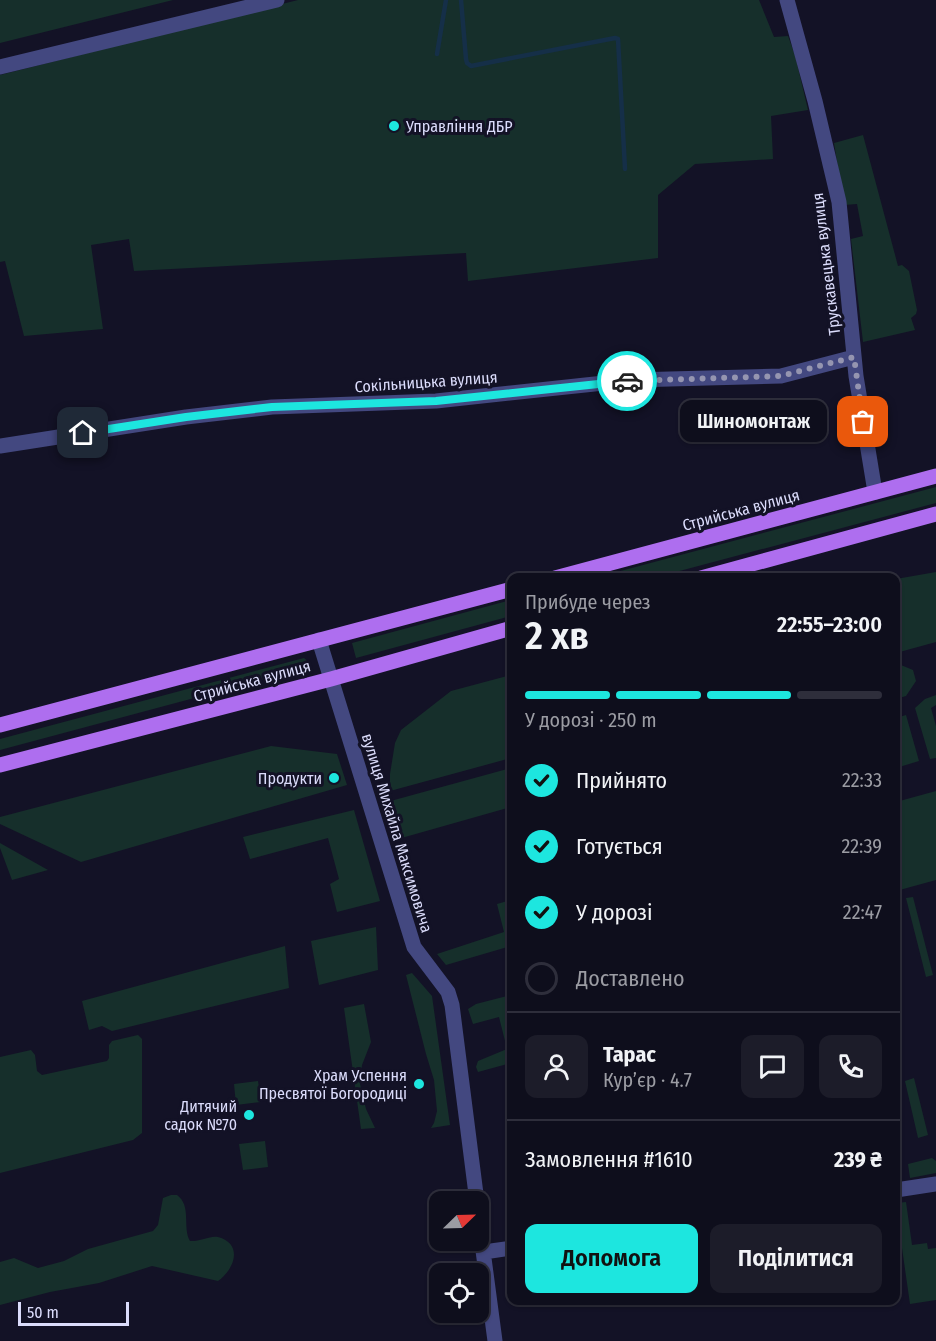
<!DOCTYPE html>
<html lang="uk">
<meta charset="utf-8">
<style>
body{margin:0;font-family:"Fira Sans Condensed",sans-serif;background:#1c1c29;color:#f1f3f6;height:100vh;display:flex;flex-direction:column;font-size:22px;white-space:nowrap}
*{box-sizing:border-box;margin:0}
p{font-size:20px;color:#9b9ca3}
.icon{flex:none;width:33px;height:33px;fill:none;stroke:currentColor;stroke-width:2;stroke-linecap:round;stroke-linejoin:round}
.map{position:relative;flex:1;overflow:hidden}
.sheet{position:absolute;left:507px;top:573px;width:393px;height:732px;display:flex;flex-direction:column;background:#0e0e1c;border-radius:12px;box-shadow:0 2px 4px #0004,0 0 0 2px #2e2e3b}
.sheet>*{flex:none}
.needle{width:39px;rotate:67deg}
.fabs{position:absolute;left:429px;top:1191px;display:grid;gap:12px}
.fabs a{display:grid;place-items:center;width:60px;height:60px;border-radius:12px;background:#0e0e1c;box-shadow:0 2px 4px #0004,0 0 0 2px #2e2e3b;font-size:30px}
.scale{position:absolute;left:18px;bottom:15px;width:111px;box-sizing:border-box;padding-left:6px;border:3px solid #dbdcfb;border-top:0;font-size:16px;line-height:21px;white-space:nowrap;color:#dbdcfb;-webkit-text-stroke:4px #131226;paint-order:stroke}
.pin{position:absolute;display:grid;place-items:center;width:51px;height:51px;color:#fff;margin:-26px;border-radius:12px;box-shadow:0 3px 9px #0006}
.courier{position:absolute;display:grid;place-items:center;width:60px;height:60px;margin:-30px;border:4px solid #1de6df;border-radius:50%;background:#fff;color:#222;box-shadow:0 2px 8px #0007}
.bubble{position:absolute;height:42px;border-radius:12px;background:#0e0e1c;box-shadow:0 2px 4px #0004,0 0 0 2px #2e2e3b;font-size:20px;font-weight:600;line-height:42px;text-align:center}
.headline em{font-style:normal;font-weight:600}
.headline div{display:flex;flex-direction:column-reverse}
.headline{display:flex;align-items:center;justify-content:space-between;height:102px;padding:0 18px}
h1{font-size:39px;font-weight:600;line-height:45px}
.bar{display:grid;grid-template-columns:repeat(4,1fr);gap:9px 6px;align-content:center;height:72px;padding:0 18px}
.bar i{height:8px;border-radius:4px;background:#2e2e3b}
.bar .selected{background:#1de6df}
.bar p{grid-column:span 4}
.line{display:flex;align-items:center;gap:15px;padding:0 18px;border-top:2px solid #2e2e3b}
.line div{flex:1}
.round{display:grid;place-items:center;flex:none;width:63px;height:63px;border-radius:12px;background:#1c1c29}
ol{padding:0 18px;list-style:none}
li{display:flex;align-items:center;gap:18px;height:66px}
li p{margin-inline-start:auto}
li .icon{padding:6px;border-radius:50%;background:#1de6df;color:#111;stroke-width:4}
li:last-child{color:#9b9ca3}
li i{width:33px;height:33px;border:3px solid #2e2e3b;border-radius:50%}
.button{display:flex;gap:12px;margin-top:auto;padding:12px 18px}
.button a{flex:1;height:69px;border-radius:12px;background:#1de6df;color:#111;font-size:24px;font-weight:600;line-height:69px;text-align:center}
.button a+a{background:#1c1c29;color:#f1f3f6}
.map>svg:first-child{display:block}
</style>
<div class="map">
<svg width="936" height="1341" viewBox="0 0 936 1341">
<rect width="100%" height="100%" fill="#131226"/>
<!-- green -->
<path fill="#162f2b" d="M 0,0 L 173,0 L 0,43 Z
M 298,0 L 759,0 L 774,37 L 788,36 L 795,55 L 808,110 L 771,116 L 773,159 L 695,164 L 658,195 L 658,258 L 468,281 L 466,253 L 134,271 L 129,239 L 91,245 L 103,329 L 24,336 L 5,261 L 0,262 L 0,75 Z
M 863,135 L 898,266 L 902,265 L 909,271 L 917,310 L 916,314 L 911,318 L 915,330 L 863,342 L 851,239 L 863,236 L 857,204 L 844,205 L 834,143 Z
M 936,487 L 936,503 L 657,577 L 598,577 Z
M 936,572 L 936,642 L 896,653 L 896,579 Z
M 511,600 L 511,616 L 356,658 L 352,643 Z
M 304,658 L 310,663 L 307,668 L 0,750 L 0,739 Z
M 896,663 L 913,670 L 916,681 L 906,696 L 896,699 Z
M 511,675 L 511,758 L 390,791 L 390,774 L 395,743 L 401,730 L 451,691 Z
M 936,695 L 936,705 L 931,708 L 936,726 L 936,758 L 930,759 L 915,708 L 925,699 Z
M 906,715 L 919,761 L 896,768 L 896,718 Z
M 271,746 L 337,754 L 347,785 L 81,862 L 0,824 L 0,817 Z
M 511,768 L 511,807 L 398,839 L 387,802 Z
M 936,791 L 936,880 L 896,891 L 896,802 Z
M 354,810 L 380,901 L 337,912 L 330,884 L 339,879 L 328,838 L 250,859 L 243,837 Z
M 0,843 L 48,870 L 12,880 L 0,848 Z
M 913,897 L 933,975 L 926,977 L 906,898 Z
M 511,900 L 511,946 L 446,965 L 437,954 L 504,932 L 497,904 Z
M 376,927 L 378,970 L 319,985 L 311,941 Z
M 285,946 L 289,988 L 112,1031 L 102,1026 L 89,1030 L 82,1001 Z
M 412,973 L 432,996 L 450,1125 L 431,1128 L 434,1123 L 437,1111 L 434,1080 L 426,1054 L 406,975 Z
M 511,995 L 511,1063 L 478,1072 L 476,1067 L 478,1061 L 507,1049 L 499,1017 L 473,1024 L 468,1009 L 476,1004 Z
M 364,1004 L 371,1042 L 362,1065 L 360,1084 L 366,1109 L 375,1128 L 361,1129 L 344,1008 Z
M 138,1035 L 142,1039 L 142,1133 L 133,1140 L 0,1173 L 0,1057 L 31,1050 L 35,1055 L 37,1071 L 42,1075 L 107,1061 L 109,1058 L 109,1045 L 112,1041 Z
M 914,1078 L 928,1135 L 918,1138 L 905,1081 Z
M 258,1081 L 261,1102 L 236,1105 L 234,1084 Z
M 265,1141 L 268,1167 L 243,1170 L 239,1144 Z
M 932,1158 L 936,1161 L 936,1173 L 910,1178 L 908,1164 Z
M 171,1195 L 177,1195 C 192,1206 182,1227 190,1241 C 199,1242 211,1235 218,1237 C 244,1244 234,1270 218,1281 L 152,1266 L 99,1283 L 50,1292 L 0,1305 L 0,1262 L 14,1258 L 38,1268 L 64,1261 L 88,1249 L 153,1231 L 158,1225 L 163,1198 Z
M 906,1202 L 912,1245 L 927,1243 L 928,1249 L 936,1248 L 936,1300 L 910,1304 L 896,1206 L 896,1203 Z"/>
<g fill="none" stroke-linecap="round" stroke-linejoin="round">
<!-- stream -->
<path stroke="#152f48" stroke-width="4.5" d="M 461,0 L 466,59 L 467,63 L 471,66 L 615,38 L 618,39 L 625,169
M 437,54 L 446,0"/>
<!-- minor -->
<path stroke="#434880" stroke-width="15" d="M 787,0 L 815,101 L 839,202 L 856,376 L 875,492
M 0,67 L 277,0
M 0,446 L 186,417 L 272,407 L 436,401 L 632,380 L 781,376 L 854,357
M 319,640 L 414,947 L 448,992 L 452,1005 L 477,1202
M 896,1190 L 936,1184
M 478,1213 L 495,1341
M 484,1252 L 512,1248"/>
<!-- major -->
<path stroke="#ae6eef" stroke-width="15" d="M 555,578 L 936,476
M 701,578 L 936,514
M 0,725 L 512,589
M 0,765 L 331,679 L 512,628"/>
</g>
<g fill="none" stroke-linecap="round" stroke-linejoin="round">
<!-- done -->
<path stroke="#9595b0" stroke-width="6" stroke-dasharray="0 10.8" d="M 627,381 L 781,376 L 854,357 L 863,422"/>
<!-- route -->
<path stroke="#1de6df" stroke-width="8" d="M 83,433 L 186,417 L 272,407 L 436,401 L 627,381"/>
</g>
<!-- markers -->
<g fill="#1de6df" stroke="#131226" stroke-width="2">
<circle cx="394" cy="126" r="6"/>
<circle cx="334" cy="778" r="6"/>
<circle cx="419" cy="1084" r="6"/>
<circle cx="249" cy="1115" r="6"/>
</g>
<g text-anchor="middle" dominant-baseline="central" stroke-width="6" stroke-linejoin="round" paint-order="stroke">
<!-- poi labels -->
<g font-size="16" fill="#dbdcfb" stroke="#131226" text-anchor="end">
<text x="406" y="126" text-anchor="start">Управління ДБР</text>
<text x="322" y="778">Продукти</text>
<text x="407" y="1075">Храм Успення<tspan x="407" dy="18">Пресвятої Богородиці</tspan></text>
<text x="237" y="1106">Дитячий<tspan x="237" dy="18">садок №70</tspan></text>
</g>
<!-- street labels -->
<g font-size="16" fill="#dbdcfb" stroke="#131226">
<text transform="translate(826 264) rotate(-97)">Трускавецька вулиця</text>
<text transform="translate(426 382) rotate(-4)">Сокільницька вулиця</text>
<text transform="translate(741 510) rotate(-15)">Стрийська вулиця</text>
<text transform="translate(252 681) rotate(-15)">Стрийська вулиця</text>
<text transform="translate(397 833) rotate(73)">вулиця Михайла Максимовича</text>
</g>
</g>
</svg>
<div class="fabs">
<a><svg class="needle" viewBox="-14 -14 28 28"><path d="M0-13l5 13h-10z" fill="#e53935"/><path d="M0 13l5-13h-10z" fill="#9b9ca3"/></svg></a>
<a><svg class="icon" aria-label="locate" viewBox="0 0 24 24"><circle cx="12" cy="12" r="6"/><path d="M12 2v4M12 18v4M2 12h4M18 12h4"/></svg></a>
</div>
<div class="scale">50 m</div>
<div class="pin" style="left:863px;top:422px;background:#ea580c"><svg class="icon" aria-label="bag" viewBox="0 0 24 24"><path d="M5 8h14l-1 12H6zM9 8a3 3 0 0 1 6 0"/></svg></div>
<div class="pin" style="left:83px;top:433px;background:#1f2937"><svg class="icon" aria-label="home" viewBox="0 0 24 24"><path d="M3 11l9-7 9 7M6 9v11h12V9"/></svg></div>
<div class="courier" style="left:627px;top:381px"><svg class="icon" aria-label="car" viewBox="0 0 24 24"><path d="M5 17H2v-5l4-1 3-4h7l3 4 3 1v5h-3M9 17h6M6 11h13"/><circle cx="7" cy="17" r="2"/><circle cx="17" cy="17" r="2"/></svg></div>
<div class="bubble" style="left:680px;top:400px;width:147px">Шиномонтаж</div>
<section class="sheet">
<div class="headline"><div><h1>2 хв</h1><p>Прибуде через</p></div><em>22:55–23:00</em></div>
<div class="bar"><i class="selected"></i><i class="selected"></i><i class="selected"></i><i></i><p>У дорозі · 250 m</p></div>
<ol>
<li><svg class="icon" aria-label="check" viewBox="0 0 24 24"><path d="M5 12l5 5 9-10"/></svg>Прийнято<p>22:33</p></li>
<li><svg class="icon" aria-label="check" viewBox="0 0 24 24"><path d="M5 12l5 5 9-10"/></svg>Готується<p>22:39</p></li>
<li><svg class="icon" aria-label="check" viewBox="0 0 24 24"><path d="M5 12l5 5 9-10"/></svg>У дорозі<p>22:47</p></li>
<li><i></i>Доставлено</li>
</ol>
<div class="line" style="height:108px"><a class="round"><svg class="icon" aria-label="person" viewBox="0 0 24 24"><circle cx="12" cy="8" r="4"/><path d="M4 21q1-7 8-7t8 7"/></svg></a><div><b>Тарас</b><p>Кур’єр · 4.7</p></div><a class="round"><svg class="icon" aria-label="chat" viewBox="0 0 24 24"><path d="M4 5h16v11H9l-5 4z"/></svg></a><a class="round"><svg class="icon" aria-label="phone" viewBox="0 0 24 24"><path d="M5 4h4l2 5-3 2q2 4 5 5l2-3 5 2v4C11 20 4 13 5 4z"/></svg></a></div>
<div class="line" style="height:78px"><div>Замовлення #1610</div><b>239 ₴</b></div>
<div class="button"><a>Допомога</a><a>Поділитися</a></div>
</section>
</div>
